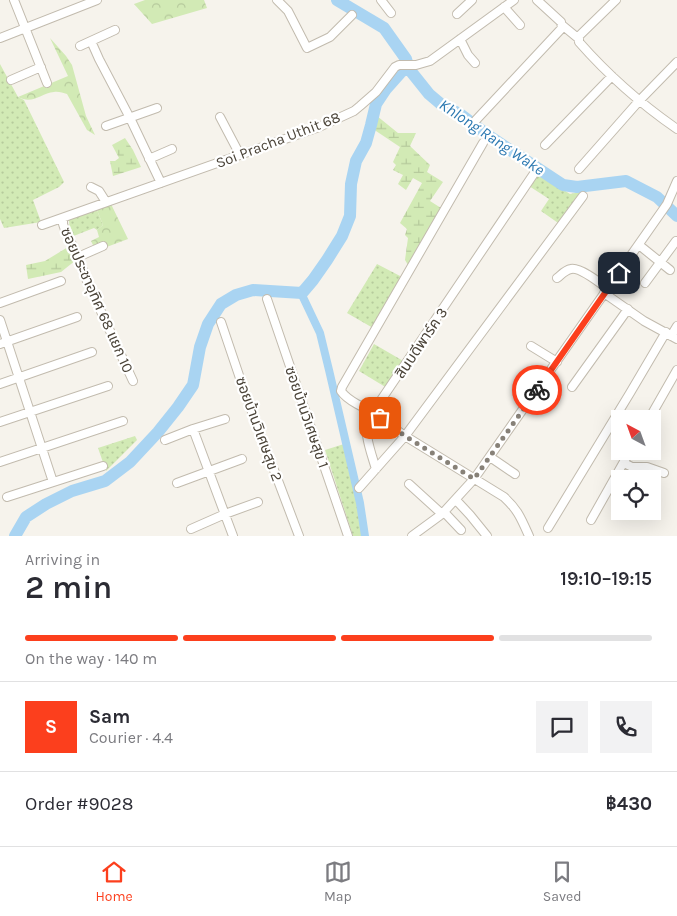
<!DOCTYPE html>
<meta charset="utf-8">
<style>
body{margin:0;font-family:Karla,"Noto Sans Thai",sans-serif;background:#f2f2f3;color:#2b2b33;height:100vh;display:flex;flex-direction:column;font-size:19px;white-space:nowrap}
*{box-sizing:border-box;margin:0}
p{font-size:16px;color:#7c7c81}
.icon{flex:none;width:28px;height:28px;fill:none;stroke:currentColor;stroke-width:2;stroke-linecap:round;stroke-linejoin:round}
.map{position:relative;height:536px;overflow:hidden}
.drawer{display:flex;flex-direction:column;background:#fff;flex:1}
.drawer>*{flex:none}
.needle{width:32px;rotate:319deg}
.buttons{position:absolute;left:611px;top:410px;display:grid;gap:10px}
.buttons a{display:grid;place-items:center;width:50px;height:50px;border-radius:0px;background:#fff;box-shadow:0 5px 20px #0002;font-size:25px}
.pin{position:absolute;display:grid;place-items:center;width:42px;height:42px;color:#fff;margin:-21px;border-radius:10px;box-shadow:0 2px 8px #0006}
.courier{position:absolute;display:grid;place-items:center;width:50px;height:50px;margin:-25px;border:4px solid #fc3f1d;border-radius:50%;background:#fff;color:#222;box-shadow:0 1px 6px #0007}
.summary em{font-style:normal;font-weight:600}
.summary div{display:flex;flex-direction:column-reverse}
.summary{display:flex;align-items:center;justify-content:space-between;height:85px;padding:0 25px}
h1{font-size:32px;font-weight:600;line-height:38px}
.bar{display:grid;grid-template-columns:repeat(4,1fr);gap:8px 5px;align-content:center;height:60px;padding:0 25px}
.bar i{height:6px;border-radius:4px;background:#e1e1e2}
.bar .current{background:#fc3f1d}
.bar p{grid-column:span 4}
.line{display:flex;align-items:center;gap:12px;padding:0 25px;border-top:1px solid #e1e1e2}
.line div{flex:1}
.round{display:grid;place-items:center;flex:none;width:52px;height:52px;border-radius:0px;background:#f2f2f3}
.menu{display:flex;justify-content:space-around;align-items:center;height:70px;border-top:1px solid #e1e1e2;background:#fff;font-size:14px;color:#7c7c81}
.menu a{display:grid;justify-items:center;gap:2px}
.menu .current{color:#fc3f1d}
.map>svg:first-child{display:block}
</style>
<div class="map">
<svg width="677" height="536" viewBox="0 0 677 536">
<defs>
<pattern id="grass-dots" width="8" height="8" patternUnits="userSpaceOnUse" patternTransform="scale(1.25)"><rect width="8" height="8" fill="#d2eab5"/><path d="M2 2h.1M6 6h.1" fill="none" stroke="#b6ca9c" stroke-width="1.8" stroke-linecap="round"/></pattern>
<pattern id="forest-crowns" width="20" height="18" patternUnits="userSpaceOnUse" patternTransform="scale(1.25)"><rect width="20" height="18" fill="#d2eab5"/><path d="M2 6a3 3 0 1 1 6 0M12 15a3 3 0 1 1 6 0" fill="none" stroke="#b6ca9c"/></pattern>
<pattern id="wetland-marsh" width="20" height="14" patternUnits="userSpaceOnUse" patternTransform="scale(1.25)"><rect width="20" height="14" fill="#d2eab5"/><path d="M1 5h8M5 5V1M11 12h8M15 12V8" fill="none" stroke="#b6ca9c"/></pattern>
</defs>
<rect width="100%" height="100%" fill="#f6f3ec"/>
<!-- grass -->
<path fill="url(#grass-dots)" d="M 0,64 L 18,97 L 24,100 L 64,182 L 59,187 L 33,200 L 41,222 L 4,228 L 0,219 Z
M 537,173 L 570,194 L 585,191 L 561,225 L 541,211 L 549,199 L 529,186 Z
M 97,210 L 103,225 L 97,230 L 94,228 L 71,237 L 70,235 L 69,220 Z
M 377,264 L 402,277 L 373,328 L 347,313 Z
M 374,344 L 405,362 L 387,388 L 359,371 Z
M 135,436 L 137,440 L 106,471 L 98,448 Z
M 344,444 L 365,536 L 353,536 L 325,450 Z"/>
<!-- forest -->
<path fill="url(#forest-crowns)" d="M 145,0 L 204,0 L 207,8 L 152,24 L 134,4 Z
M 50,38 L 66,56 L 72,65 L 86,116 L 95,135 L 87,130 L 67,94 C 63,93 58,91 54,92 C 41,93 33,105 18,97 L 68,76 Z
M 111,204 L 128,239 L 96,251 L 91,241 L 99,237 L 97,230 L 103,225 L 97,210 Z"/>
<!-- wetland -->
<path fill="url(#wetland-marsh)" d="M 377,116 L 398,133 L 416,133 L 410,146 L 430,165 L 427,172 L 443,182 L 430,201 L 441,208 L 408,265 L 405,260 L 408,238 L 405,235 L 407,229 L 400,223 L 422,183 L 413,178 L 406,190 L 398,184 L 403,175 L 393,170 L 396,165 L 393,162 L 400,147 L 373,129 Z
M 125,138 L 133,150 L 141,167 L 113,176 L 110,161 L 115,161 L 119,158 L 112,145 Z
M 68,247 L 76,260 L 61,272 L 28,279 L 26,265 L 45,261 Z"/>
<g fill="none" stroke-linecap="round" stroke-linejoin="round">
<!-- canal -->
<path stroke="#a9d4f2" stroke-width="8" d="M 301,293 L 320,333 L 329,370 L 360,503 L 365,536"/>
<!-- river -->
<path stroke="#a9d4f2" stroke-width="12" d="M 337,0 L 384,28 L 406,59 L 409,69 L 429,94 L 442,105 L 460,114 L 489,136 L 563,185 L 577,187 L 626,181 L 657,197 L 677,216
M 15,536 L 26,517 L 46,504 L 72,491 L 105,481 L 130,462 L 158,432 L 178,407 L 193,385 L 200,347 L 208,324 L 221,304 L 236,295 L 253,290 L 302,293 L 313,280 L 327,260 L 342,236 L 350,216 L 351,184 L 356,161 L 366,143 L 371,125 L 376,104 L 386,89 L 402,71 L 409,69"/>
<defs>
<path id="street" d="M 14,0 L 47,83
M 277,0 L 288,11 L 307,48 L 330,37 L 352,15
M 381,0 L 391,13
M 616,0 L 579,36 L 579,42 C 608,75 641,104 677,129
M 504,7 L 520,25
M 457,14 L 472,0
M 562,25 L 579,39
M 0,38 L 97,0
M 460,39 L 468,55 L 475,63
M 91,41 L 99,59 L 130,118 L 161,183
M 80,46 L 115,30
M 11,80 L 41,67
M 220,117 L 240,155
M 476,120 L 562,28 L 561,22 L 537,0
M 106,126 L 157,108
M 545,145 L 612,76
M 149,159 L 172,149
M 579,169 L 639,101 L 677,62
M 91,187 L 99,191 L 106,202
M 63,218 L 63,224 L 65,230 L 78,257 L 87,281 L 133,381
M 42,225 L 319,127 L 354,111 L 360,106 L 376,92 L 395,67 L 399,65 L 416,65 L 430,61 L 514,0
M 639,245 L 670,270
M 78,257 L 103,246
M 557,278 C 561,275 565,270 571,269 C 580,267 600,283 608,289
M 645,283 L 676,241
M 604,293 L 644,321 L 677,339
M 267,299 L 348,536
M 0,303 L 61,281
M 0,320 L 53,482
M 221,322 L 246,396 L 299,536
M 671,336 L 677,326
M 0,344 L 77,317
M 531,346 L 557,362
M 0,384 L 92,352
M 572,387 L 628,309
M 370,411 C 362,431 370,449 376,469
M 377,412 C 366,410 347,400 341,391 L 342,387 L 483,143
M 649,419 L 677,370
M 0,422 L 108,386
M 193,429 L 233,536
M 165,440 L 193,429 L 225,419
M 490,457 L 515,474
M 0,462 L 123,421
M 624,463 L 632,467 L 647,467 L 664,473
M 177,483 L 242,459
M 409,484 L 442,514
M 359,488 L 405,436 L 583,196
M 7,497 L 103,466
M 456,500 L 470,515 L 487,536
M 444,512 L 461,530
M 591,520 L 630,451
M 548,528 L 630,393 L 666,332
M 191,529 L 225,514 L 258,502
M 412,536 L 442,514 L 474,479 L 667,204 L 677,181
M 529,536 C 521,518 518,510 504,497 L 405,436 L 380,418 L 377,412 L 377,406 L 533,175"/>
</defs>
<!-- street casing -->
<use href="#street" stroke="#c2bbae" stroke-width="10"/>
<!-- street -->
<use href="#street" stroke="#fff" stroke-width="8"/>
</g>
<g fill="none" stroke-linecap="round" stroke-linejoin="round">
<!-- done -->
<path stroke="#878178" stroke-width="5" stroke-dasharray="0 9" d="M 380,418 L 405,436 L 474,479 L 537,390"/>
<!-- route -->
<path stroke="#fc3f1d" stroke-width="6" d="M 537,390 L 619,273"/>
</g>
<g text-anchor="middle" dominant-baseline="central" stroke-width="4.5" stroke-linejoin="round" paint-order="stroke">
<!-- street labels -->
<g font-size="15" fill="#4b4439" stroke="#fff">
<text transform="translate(278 140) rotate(-21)">Soi Pracha Uthit 68</text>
<text transform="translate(97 300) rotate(66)">ซอยประชาอุทิศ 68 แยก 10</text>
<text transform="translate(421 343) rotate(-56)">สินบดีพาร์ค 3</text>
<text transform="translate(307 417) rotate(71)">ซอยบ้านวิเศษสุข 1</text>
<text transform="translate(259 429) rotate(70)">ซอยบ้านวิเศษสุข 2</text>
</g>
<!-- water labels -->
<g font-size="16" font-style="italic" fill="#2e7ab2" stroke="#fff">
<text transform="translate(492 137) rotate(34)">Khlong Rang Wake</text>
</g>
</g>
</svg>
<div class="buttons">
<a><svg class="needle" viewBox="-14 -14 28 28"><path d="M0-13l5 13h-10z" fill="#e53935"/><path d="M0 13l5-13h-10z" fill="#7c7c81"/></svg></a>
<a><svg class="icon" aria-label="locate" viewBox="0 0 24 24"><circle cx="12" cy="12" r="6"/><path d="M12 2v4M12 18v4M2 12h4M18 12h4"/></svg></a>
</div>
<div class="pin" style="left:380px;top:418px;background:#ea580c"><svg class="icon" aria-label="bag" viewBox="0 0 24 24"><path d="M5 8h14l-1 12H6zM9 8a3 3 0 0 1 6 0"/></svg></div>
<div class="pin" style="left:619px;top:273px;background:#1f2937"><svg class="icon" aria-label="home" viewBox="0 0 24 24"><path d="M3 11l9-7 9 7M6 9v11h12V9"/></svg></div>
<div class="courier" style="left:537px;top:390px"><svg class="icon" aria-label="bike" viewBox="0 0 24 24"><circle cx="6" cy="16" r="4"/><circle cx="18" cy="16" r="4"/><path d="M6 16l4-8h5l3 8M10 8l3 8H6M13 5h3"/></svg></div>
</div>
<section class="drawer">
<div class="summary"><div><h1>2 min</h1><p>Arriving in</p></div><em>19:10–19:15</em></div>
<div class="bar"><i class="current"></i><i class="current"></i><i class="current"></i><i></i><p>On the way · 140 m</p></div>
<div class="line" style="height:90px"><b class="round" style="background:#fc3f1d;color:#fff">S</b><div><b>Sam</b><p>Courier · 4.4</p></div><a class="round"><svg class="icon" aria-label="chat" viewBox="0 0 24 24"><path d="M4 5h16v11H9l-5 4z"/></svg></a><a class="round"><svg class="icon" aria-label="phone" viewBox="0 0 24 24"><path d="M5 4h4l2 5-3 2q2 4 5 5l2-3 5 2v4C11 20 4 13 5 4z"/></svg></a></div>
<div class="line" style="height:65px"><div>Order #9028</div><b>฿430</b></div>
</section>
<nav class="menu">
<a class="current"><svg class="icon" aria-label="home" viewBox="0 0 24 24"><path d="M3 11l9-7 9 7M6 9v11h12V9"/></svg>Home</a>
<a><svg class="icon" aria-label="map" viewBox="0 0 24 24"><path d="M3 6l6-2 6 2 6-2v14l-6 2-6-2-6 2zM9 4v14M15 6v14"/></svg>Map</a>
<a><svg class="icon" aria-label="saved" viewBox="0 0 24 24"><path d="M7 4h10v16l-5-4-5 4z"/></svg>Saved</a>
</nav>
